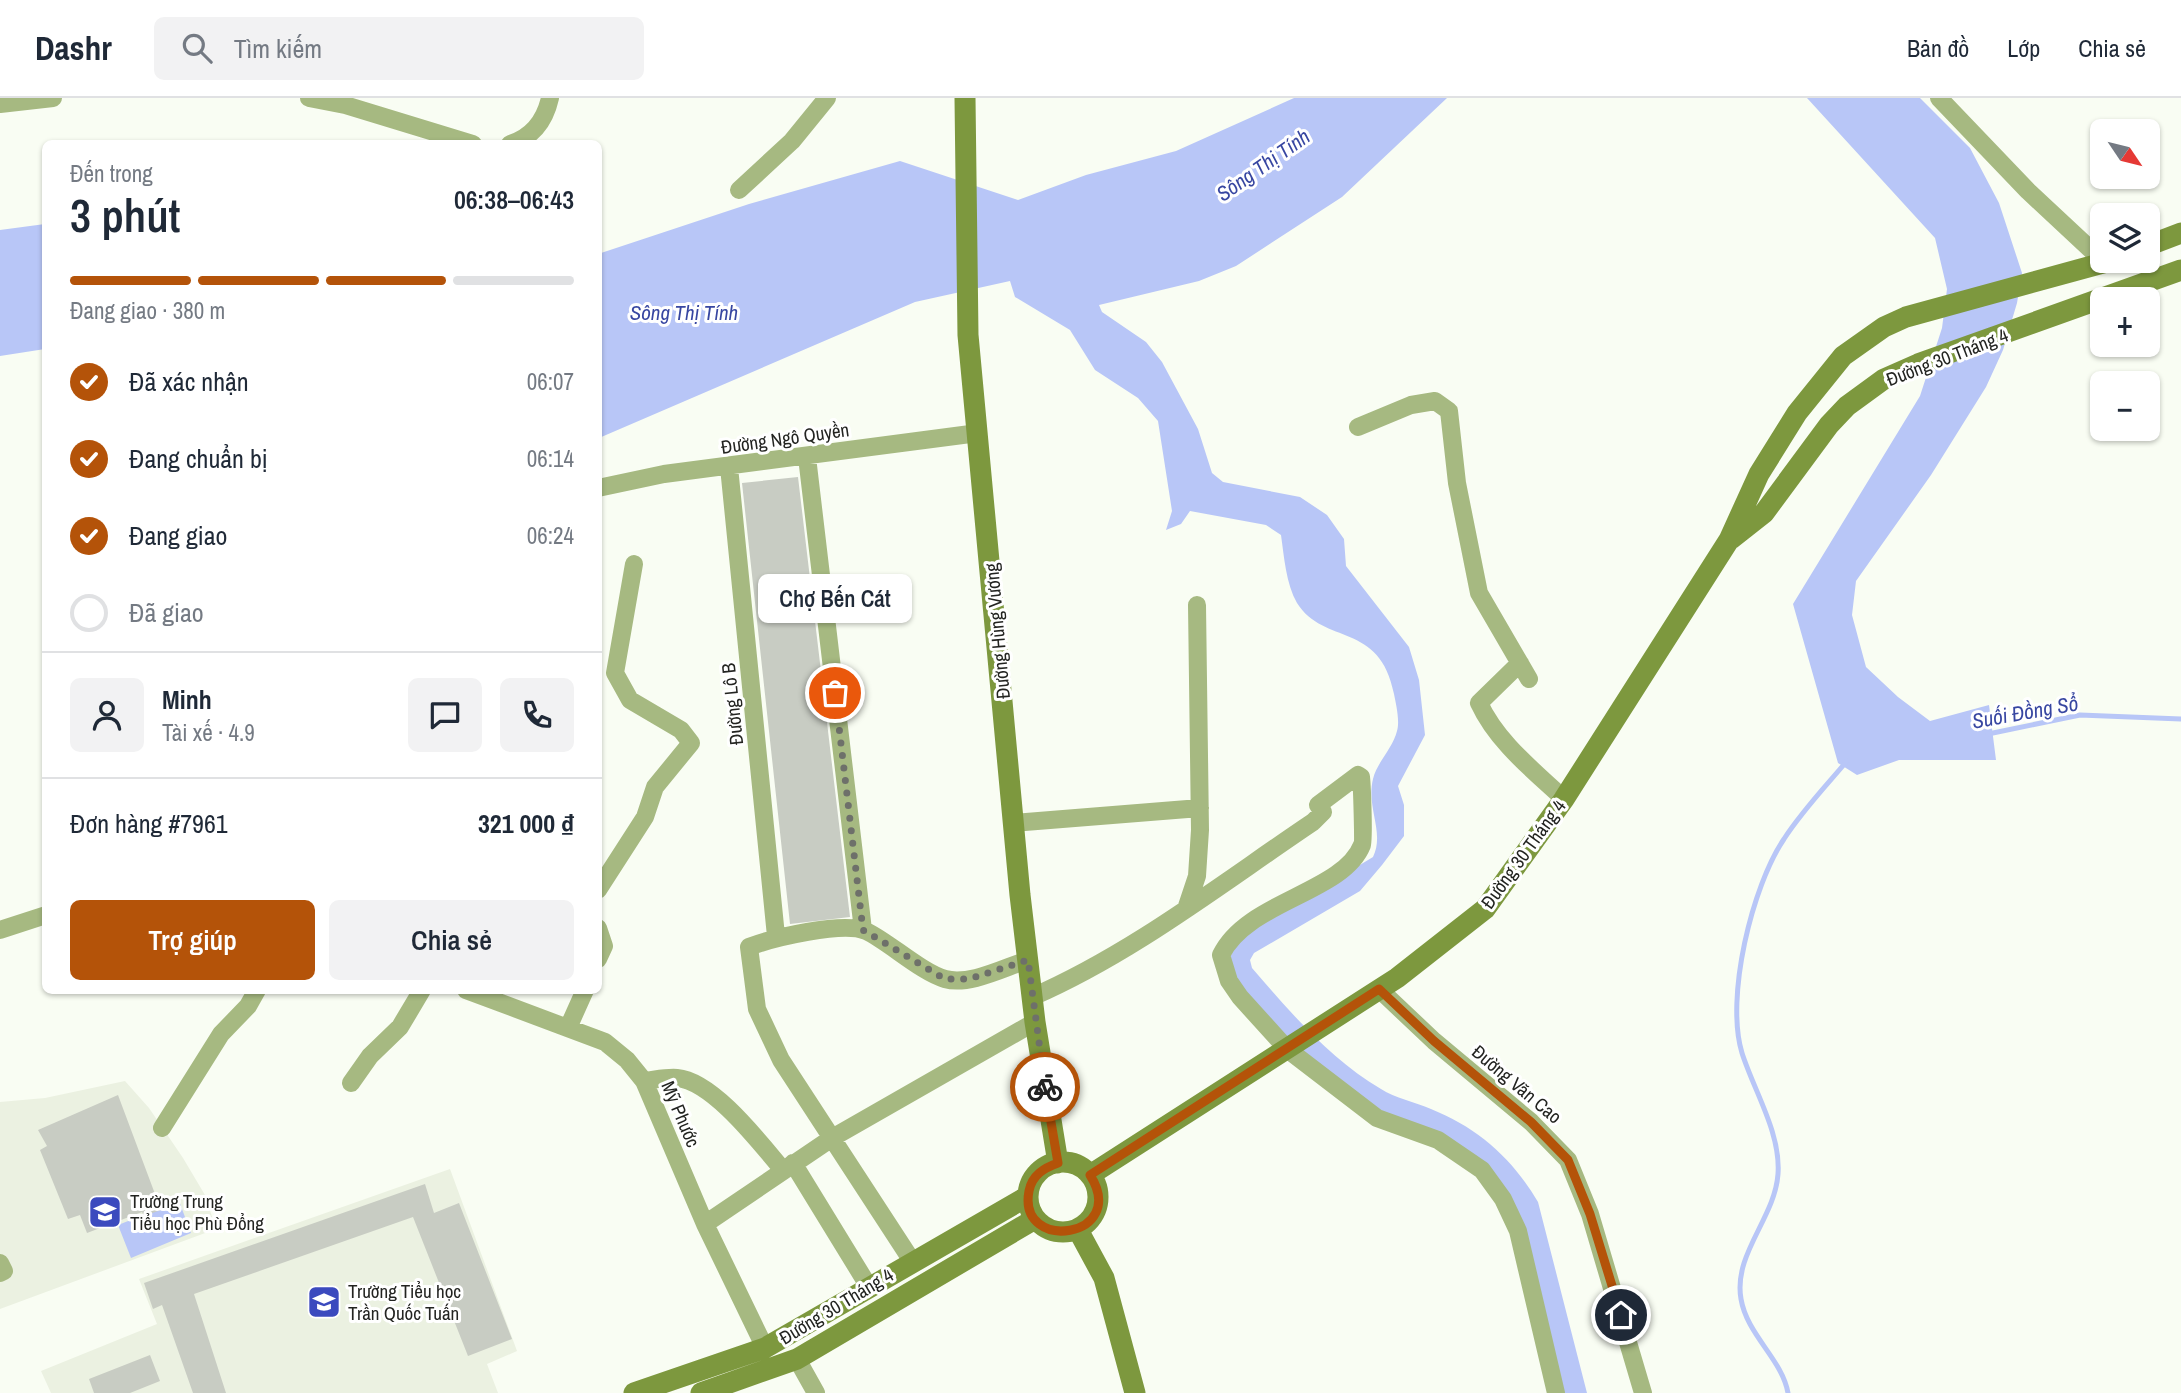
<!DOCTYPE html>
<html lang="vi">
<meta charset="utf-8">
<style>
body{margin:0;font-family:"Archivo Narrow",sans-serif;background:#f2f2f3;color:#1f2937;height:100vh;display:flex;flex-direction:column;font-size:26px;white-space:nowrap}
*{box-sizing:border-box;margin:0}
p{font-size:23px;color:#747a83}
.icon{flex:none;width:38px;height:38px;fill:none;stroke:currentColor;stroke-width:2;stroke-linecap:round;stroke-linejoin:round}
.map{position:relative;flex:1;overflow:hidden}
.sheet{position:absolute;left:42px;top:42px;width:560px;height:854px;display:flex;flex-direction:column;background:#fff;border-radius:10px;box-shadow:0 2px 5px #0004}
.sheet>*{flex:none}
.needle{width:46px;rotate:125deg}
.buttons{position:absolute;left:2090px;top:21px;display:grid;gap:14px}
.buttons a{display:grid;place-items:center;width:70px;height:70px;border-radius:10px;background:#fff;box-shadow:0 2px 5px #0004;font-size:35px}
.pin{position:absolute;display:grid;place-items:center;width:60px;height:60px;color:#fff;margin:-30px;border:4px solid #fff;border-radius:50%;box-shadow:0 2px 7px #0007}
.courier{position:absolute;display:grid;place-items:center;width:70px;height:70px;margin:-35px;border:5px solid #b45309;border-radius:50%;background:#fff;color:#222;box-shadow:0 2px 9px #0007}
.bubble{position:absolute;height:49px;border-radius:10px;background:#fff;box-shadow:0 2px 5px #0004;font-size:23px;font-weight:600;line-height:49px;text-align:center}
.overview em{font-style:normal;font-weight:600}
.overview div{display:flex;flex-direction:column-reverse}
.overview{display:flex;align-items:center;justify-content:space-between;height:119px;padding:0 28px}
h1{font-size:46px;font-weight:600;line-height:52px}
.bar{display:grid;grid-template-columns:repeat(4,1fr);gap:10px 7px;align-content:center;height:84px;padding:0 28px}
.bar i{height:9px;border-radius:5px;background:#e0e1e3}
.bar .selected{background:#b45309}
.bar p{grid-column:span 4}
.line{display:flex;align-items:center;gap:18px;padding:0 28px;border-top:2px solid #e0e1e3}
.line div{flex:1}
.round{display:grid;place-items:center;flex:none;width:74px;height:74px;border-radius:10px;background:#f2f2f3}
ol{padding:0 28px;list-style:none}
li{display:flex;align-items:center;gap:21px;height:77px}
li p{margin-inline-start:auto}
li .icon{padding:7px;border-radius:50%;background:#b45309;color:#fff;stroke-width:4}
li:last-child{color:#747a83}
li i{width:38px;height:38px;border:4px solid #e0e1e3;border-radius:50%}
.primary-button{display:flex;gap:14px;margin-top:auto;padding:14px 28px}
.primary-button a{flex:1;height:80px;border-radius:10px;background:#b45309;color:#fff;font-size:28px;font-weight:600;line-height:80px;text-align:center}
.primary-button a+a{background:#f2f2f3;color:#1f2937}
header{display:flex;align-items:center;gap:42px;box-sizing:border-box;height:98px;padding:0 35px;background:#fff;border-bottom:2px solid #e0e1e3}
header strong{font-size:33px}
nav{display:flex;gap:38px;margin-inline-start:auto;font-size:24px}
.search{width:490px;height:63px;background:#f2f2f3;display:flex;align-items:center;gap:18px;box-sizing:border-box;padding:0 24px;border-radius:10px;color:#747a83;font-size:26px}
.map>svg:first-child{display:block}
</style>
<header>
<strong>Dashr</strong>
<div class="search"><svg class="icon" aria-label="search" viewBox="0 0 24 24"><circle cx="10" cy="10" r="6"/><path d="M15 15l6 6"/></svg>Tìm kiếm</div>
<nav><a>Bản đồ</a><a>Lớp</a><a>Chia sẻ</a></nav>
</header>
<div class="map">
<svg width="2181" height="1295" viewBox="0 0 2181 1295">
<rect width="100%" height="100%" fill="#f9fdf3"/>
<!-- built -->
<path fill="#ebf1e1" d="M 125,983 L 149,1010 L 183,1060 L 205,1097 L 216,1131 L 0,1211 L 0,1004 L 45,1000 Z
M 450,1071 L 517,1253 L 487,1266 L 498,1295 L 51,1295 L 41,1273 L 157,1226 L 139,1181 Z"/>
<!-- water -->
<path fill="#b8c6f7" d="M 1294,0 L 1447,0 L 1342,99 L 1236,168 L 1199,183 L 1099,207 L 1102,214 L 1146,244 L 1162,264 L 1198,331 L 1212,375 L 1223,384 L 1300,399 L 1327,417 L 1344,441 L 1346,468 L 1409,549 L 1419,582 L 1425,637 L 1398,688 L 1404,707 L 1404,738 L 1382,767 L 1360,793 L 1254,855 L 1250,862 L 1252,870 C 1290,914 1330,961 1381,991 C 1395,1000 1415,1004 1431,1011 C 1478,1030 1512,1060 1538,1104 L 1587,1295 L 1561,1295 L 1502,1091 L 1389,1021 L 1315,968 L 1239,889 L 1230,860 L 1235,847 L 1248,835 L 1373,759 C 1385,734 1366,710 1373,681 C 1377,664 1393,650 1397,633 C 1400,623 1396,606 1394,596 C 1380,523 1324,548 1297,505 C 1286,486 1284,458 1281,437 L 1266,427 L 1190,413 L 1181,426 L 1166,432 L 1172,413 L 1158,323 L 1138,300 L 1095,272 L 1070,232 L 1015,199 L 1010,183 L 915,204 L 599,340 L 598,156 L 749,106 L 900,63 L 1018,102 L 1086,77 L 1176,53 Z
M 1807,0 L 1920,0 L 1970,50 L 1999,105 L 2022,175 L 2017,205 L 2003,252 L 1986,289 L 1931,377 L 1856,483 L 1852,517 L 1866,569 L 1898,599 L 1930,623 L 1989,607 L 1996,662 L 1899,662 L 1857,677 L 1838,665 L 1793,506 L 1920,298 L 1942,230 L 1947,191 L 1935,140 Z
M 45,126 L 45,251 L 0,258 L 0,132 Z
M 179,1103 L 191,1135 L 131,1160 L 118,1127 Z"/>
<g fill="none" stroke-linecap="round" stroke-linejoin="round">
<!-- stream -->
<path stroke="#b8c6f7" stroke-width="5" d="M 1988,636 L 2080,617 L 2181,621
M 1788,1295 C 1782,1261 1747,1237 1741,1201 C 1733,1156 1775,1120 1778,1076 C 1781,1035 1754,993 1742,955 C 1725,900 1752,788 1784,741 C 1802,713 1826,688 1847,663"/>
</g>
<!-- building -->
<path fill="#c8ccc3" d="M 798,379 L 850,819 L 790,826 L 742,385 Z
M 118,997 L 161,1112 L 144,1118 L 142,1114 L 87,1135 L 80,1117 L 68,1121 L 40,1052 L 47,1048 L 38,1032 Z
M 425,1086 L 434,1115 L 459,1105 L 512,1241 L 468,1258 L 413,1119 L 194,1196 L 226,1295 L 193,1295 L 162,1207 L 153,1211 L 144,1185 Z
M 150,1257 L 160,1283 L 130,1295 L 94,1295 L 89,1281 Z"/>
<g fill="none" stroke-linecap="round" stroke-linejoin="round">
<!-- street -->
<path stroke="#a6b981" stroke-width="18" d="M 309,0 L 345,7 L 473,46
M 1939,0 L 2028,93 L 2102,162
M 0,6 L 53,0
M 510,46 C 533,39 545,22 550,0
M 739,92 L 792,43 L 827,0
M 1358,329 L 1411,307 L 1435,303 L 1449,313 L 1457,385 L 1479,495 L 1529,581
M 807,359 L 863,832
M 729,369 L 776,838
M 598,390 L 664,376 L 978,335
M 1520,565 L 1479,605 C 1497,644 1533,672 1564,701
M 1014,725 L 1200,710
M 598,792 L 645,719 L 655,689 L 691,645 L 681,632 L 630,602 L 615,575 L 634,466
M 1187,808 L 1197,778 L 1200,732 L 1197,507
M 598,830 L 604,848 L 598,861
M 0,832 L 46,817
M 1379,891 L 1434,943 L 1531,1024 L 1568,1062 L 1590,1116 L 1643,1295
M 466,892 L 605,944 L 627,962 L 644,983 L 705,1126 L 765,1250
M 1032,899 C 1133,855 1222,785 1313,724 L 1323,714 L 1318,707 L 1358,677 L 1361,679 C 1362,688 1364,743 1362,747 C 1343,795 1247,803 1221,857 L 1229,883 L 1240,899 L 1287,951 L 1377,1020 L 1438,1042 L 1482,1072 L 1503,1101 L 1518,1133 L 1556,1295
M 568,930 L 585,892
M 644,983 C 654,982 667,979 677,980 C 713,983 760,1045 783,1072
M 351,985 L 370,958 L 400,929 L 422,892
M 162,1030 L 221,936 L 248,908 L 257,892
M 793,1065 L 869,1189
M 705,1126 L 832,1040 L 1035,924
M 912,1163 L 781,962 L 757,911 L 749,849 C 772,840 843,823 866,833 C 889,844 921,874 945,881 C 970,888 1005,869 1028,862
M 0,1165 L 4,1173 L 0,1175
M 797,1261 L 816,1295"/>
<!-- secondary -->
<path stroke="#7d983e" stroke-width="21" d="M 965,0 L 968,237 L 1020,797 L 1035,924 L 1058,1065
M 2147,148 L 2181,135
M 1731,441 L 1764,415 L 1829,327 L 1847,308 L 1884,281 L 1918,266 L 2181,172
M1028 1099a35 35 0 1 1 70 0a35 35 0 1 1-70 0Z
M 1090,1077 L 1397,880 L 1485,811 L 1564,701 L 1729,442 L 1759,376 L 1797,315 L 1843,258 L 1884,229 L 1906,219 L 2110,163
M 1078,1132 L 1104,1180 L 1135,1295
M 634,1295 L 765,1250 L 1028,1098
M 701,1295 L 797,1261 L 1035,1121"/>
</g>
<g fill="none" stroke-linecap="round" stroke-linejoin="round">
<!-- done -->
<path stroke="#6e706a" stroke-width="7" stroke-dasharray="0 12.6" d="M 835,595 L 863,832 L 945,881 L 969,881 L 1028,862 L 1045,989"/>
<!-- route -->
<path stroke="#b45309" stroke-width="9" d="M 1045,989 L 1058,1065 C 1044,1070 1032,1077 1029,1093 C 1017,1156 1130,1140 1090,1077 L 1379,891 L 1434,943 L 1531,1024 L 1568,1062 L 1590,1116 L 1621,1217"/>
</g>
<!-- icons -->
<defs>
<symbol id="school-square" viewBox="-11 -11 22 22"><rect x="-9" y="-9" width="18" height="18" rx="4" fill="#3b4abe" stroke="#fff"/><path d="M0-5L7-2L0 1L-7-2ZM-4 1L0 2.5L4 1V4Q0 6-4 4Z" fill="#fff"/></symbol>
</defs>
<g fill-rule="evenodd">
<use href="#school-square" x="86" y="1095" width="38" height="38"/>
<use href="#school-square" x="305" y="1185" width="38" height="38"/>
</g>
<g text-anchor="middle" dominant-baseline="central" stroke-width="6" stroke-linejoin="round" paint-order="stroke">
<!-- street labels -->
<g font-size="19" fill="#232421" stroke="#fff">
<text transform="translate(1947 259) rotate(-21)">Đường 30 Tháng 4</text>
<text transform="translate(785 340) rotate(-8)">Đường Ngô Quyền</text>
<text transform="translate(997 533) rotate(-95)">Đường Hùng Vương</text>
<text transform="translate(732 606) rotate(-96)">Đường Lô B</text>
<text transform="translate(1523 756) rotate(-54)">Đường 30 Tháng 4</text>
<text transform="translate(1517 986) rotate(40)">Đường Văn Cao</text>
<text transform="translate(681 1016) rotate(67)">Mỹ Phước</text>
<text transform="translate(836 1208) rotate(-31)">Đường 30 Tháng 4</text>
</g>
<!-- poi labels -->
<g font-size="19" fill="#232421" stroke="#fff" text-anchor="start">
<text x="130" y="1103">Trường Trung<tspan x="130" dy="22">Tiểu học Phù Đổng</tspan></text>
<text x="348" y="1193">Trường Tiểu học<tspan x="348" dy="22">Trần Quốc Tuấn</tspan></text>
</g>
<!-- water labels -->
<g font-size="21" font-style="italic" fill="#3746a1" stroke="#fff">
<text transform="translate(1263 67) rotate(-35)">Sông Thị Tính</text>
<text x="684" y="214">Sông Thị Tính</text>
<text transform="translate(2025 614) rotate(-10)">Suối Đồng Sổ</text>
</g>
</g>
</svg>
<div class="buttons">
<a><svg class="needle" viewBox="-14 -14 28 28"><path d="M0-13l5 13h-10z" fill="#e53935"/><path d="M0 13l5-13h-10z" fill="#747a83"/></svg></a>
<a><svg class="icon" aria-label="layers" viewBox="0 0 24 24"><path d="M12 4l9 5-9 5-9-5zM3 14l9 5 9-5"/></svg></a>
<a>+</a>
<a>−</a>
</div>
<div class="pin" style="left:835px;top:595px;background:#ea580c"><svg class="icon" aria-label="bag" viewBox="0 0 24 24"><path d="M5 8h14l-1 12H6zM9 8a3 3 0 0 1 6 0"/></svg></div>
<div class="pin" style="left:1621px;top:1217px;background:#1f2937"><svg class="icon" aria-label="home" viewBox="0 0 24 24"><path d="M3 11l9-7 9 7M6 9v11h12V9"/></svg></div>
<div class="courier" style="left:1045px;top:989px"><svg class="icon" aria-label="bike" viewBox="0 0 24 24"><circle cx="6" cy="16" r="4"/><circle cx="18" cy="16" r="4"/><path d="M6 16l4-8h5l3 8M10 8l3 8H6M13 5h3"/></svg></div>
<div class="bubble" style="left:758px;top:476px;width:154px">Chợ Bến Cát</div>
<section class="sheet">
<div class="overview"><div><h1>3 phút</h1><p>Đến trong</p></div><em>06:38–06:43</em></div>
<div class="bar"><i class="selected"></i><i class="selected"></i><i class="selected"></i><i></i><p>Đang giao · 380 m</p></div>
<ol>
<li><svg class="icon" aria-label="check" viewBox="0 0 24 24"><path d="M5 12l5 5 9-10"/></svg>Đã xác nhận<p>06:07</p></li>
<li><svg class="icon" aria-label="check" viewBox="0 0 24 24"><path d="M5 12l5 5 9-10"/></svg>Đang chuẩn bị<p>06:14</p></li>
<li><svg class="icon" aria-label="check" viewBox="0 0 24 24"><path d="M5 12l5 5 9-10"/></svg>Đang giao<p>06:24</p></li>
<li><i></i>Đã giao</li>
</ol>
<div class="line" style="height:126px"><a class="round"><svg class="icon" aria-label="person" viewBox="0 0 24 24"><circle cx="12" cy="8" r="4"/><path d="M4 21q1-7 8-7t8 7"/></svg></a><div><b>Minh</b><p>Tài xế · 4.9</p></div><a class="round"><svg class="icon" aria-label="chat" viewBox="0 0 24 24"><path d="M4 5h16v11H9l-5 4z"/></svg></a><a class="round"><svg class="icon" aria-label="phone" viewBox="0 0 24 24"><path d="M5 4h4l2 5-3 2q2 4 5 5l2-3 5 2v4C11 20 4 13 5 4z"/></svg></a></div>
<div class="line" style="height:91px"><div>Đơn hàng #7961</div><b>321 000 ₫</b></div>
<div class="primary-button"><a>Trợ giúp</a><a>Chia sẻ</a></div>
</section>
</div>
